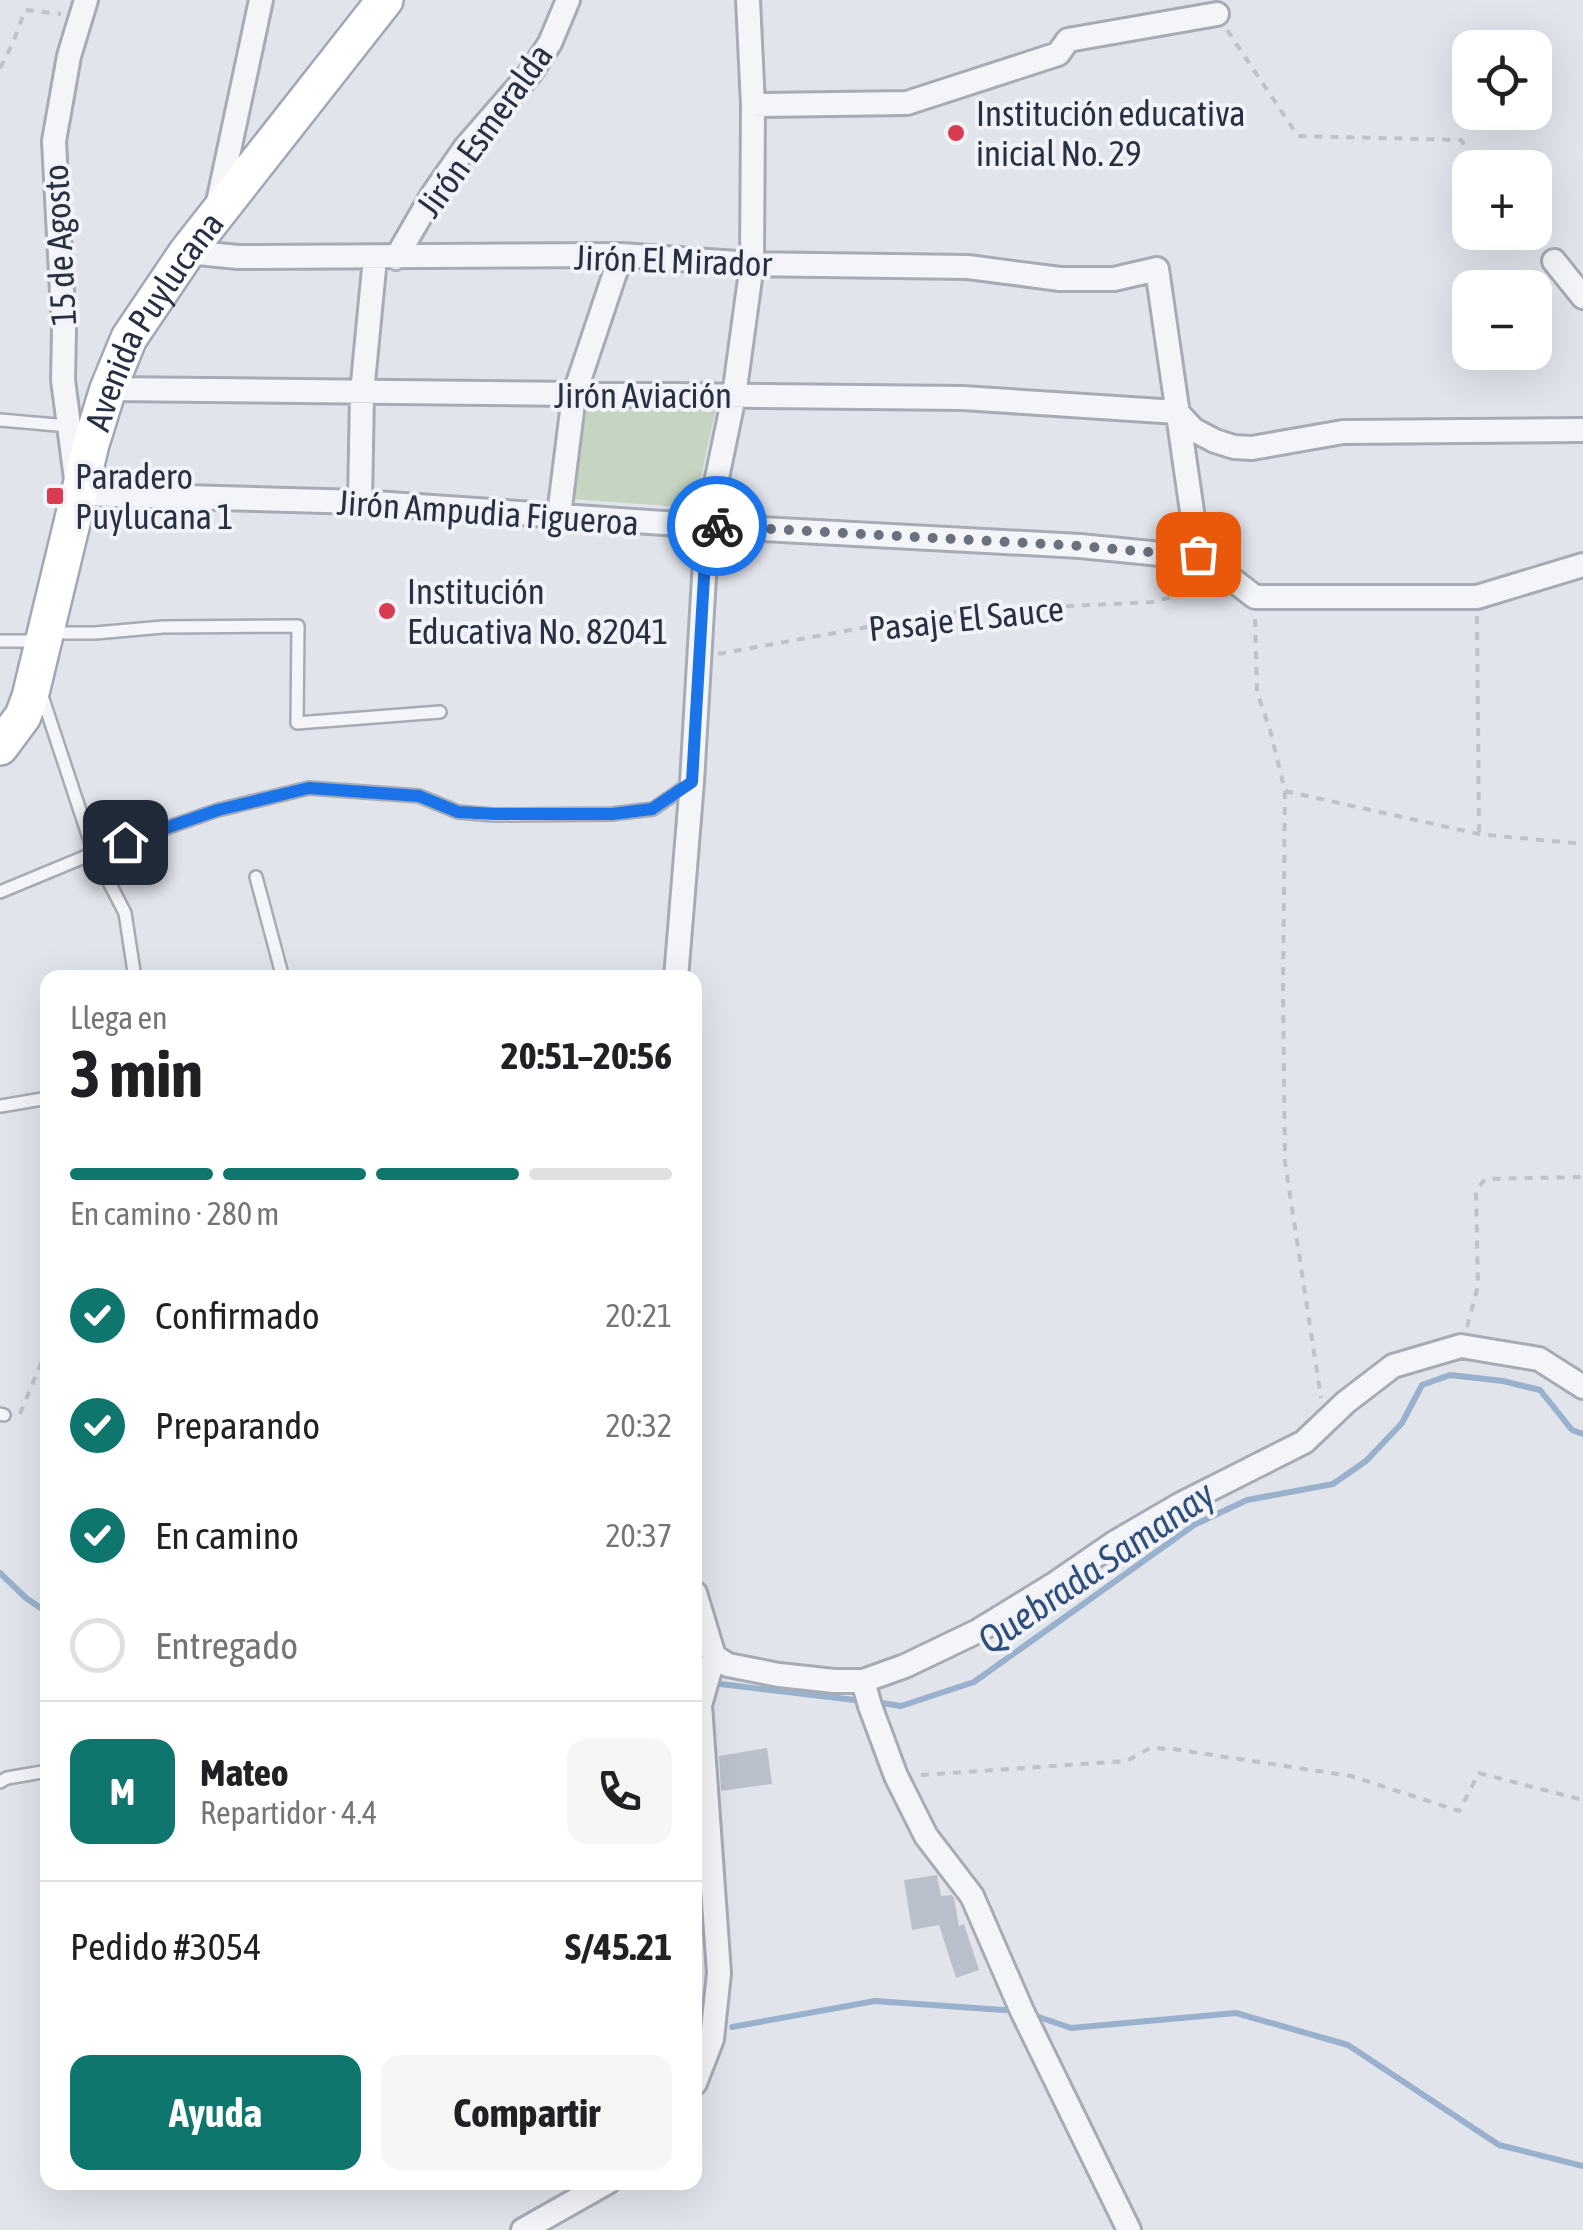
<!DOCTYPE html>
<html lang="es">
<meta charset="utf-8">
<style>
body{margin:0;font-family:"Asap Condensed",sans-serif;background:#f6f6f6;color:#202124;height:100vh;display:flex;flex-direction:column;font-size:38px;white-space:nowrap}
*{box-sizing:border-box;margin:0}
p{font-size:32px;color:#757577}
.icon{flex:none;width:55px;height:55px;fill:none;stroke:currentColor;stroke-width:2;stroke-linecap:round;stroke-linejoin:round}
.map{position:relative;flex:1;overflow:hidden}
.panel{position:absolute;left:40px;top:970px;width:662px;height:1220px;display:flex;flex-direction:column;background:#fff;border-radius:20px;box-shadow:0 10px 40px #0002}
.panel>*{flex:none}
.buttons{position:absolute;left:1452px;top:30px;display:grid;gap:20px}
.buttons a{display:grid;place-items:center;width:100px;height:100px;border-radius:20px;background:#fff;box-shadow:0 10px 40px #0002;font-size:50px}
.pin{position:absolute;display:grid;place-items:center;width:85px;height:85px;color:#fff;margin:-42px;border-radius:20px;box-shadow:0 5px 15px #0006}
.courier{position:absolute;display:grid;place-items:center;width:100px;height:100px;margin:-50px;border:8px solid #1a73e8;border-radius:50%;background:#fff;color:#222;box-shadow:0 2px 12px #0007}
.overview em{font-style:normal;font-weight:700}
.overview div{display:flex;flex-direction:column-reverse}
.overview{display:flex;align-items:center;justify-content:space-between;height:170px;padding:0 30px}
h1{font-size:65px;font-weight:700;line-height:75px}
.bar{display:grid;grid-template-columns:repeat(4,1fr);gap:15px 10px;align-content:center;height:120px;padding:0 30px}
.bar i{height:12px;border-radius:8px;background:#e0e0e0}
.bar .active{background:#0f766e}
.bar p{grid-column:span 4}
.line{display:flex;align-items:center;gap:25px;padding:0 30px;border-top:2px solid #e0e0e0}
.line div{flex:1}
.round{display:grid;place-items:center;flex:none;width:105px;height:105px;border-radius:20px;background:#f6f6f6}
ol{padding:0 30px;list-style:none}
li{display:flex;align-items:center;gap:30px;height:110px}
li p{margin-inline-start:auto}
li .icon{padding:10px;border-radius:50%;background:#0f766e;color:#fff;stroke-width:4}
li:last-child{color:#757577}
li i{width:55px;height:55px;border:5px solid #e0e0e0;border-radius:50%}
.button{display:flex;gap:20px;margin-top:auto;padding:20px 30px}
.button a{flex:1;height:115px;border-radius:20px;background:#0f766e;color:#fff;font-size:40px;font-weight:700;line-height:115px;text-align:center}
.button a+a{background:#f6f6f6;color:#202124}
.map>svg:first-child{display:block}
</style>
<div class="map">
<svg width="1583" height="2230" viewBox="0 0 1583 2230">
<rect width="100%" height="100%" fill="#e1e4eb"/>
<!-- green -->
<path fill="#c6d5c1" d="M 717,405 L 694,508 L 572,499 L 583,406 Z"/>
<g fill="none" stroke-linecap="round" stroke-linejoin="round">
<!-- stream -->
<path stroke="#99b1cd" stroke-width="6" d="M 0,1573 L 26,1598 L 48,1613
M 695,1681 L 863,1701
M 875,1702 L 901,1706 L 974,1682 L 1194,1525 L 1247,1500 L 1333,1484 L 1366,1461 L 1402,1423 L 1422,1385 L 1450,1375 L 1503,1381 L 1540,1390 L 1572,1430 L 1583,1434
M 1030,2014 L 1071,2028 L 1236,2013 L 1348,2045 L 1499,2145 L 1583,2166
M 732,2027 L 875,2001 L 1018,2011"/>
</g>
<!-- building -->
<path fill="#bac0cb" d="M 767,1748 L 772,1784 L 721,1791 L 719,1756 Z
M 937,1875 L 941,1896 L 952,1895 L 954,1898 L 959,1926 L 964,1924 L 979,1970 L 956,1978 L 939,1925 L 912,1930 L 904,1880 Z"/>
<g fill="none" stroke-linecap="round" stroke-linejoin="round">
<defs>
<path id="lane" d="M 0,420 L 68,426
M 50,633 L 95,633 L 163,627 L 298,626 L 297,723 L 440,712
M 0,641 L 40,641
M 41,693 L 94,853 L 125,913 L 135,978
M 256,877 L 283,978
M 0,892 L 94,853 L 218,810 L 309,788 L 419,796 L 458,812 L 494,815 L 612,814 L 653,809 L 692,782
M 1,1106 L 48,1098
M 0,1414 L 4,1415
M 0,1782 L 7,1778 L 48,1771"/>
<path id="street" d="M 86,0 L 69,56 L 54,141 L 64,331 L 63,380 L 78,494 L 360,502 L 707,526 L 1080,546 L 1171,555 L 1198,553
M 753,105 L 907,103 L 1058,54 L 1068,40 L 1217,14
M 217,207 L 261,0
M 187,252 L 238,257 L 621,255 L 752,264 L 968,267 L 1060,279 L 1114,279 L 1157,269 L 1198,553
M 396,258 L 433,194 L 465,148 L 531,72 L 550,43 L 568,0
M 1554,261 L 1583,297
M 108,389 L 963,398 L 1177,412 L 1194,430 L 1215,441 L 1234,447 L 1252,448 L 1343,432 L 1583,430
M 360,502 L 362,393 L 375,258
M 559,515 L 574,395 L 621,255
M 1198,553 L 1255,597 L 1477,597 L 1583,565
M 676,978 L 692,782 L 707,526 L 734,396 L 752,264 L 753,105 L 748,0
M 695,1593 L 714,1656 L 700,1705 L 719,1973 L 712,2039 L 695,2083
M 714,1656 L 728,1665 L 779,1675 L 834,1681 L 863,1681 L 905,1666 L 978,1631 L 1053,1585 L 1114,1543 L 1181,1504 L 1304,1442 L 1346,1402 L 1393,1366 L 1461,1346 L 1539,1359 L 1583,1387
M 863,1681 L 870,1706 L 896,1776 L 926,1836 L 972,1896 L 1022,2011 L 1129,2230
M 523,2230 L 608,2182"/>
<g id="primary">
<path id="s1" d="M 0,747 L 23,716 L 30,697 L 91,444 L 108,389 L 129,338 L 187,252 L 385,0"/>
</g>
</defs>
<!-- lane casing -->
<use href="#lane" stroke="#a6abb6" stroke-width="16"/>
<!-- street casing -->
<use href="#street" stroke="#a6abb6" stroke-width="28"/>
<!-- primary casing -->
<use href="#primary" stroke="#9fa8b7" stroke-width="40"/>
<!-- path -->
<path stroke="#bfc2c9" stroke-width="4" stroke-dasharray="8 8" stroke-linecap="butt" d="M 1227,30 L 1298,136 L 1461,140 L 1482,168
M 0,68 L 13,43 L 25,10 L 61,14
M 1532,232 L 1542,245
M 1477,616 L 1479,832
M 1255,619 L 1257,692 L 1270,730 L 1285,791 L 1283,990 L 1285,1162 L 1321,1398
M 718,654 L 951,612 L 1152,602 L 1208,588
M 1285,791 L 1479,834 L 1583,844
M 1467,1327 L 1478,1286 L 1476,1191 L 1485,1179 L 1583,1177
M 20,1414 L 48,1346
M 921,1775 L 1127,1761 L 1150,1748 L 1173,1749 L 1351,1776 L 1459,1811 L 1479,1773 L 1583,1800"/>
<!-- lane -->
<use href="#lane" stroke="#f4f5f8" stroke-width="11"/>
<!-- street -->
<use href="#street" stroke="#f4f5f8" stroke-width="22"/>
<!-- primary -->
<use href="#primary" stroke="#fff" stroke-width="35"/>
</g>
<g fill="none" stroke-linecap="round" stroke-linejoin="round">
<!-- done -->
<path stroke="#69707e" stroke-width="10" stroke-dasharray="0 18" d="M 717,526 L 1080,546 L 1171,554 L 1198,554"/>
<!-- route -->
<path stroke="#1a73e8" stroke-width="12" d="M 125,842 L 218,810 L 309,788 L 419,796 L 458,812 L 494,814 L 612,814 L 652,809 L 692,782 L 707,526 L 717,526"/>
</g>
<!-- markers -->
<g fill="#d93c51" stroke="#f1f3f8" stroke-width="4">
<circle cx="956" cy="133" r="10"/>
<rect x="45" y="486" width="20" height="20" rx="5"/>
<circle cx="387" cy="611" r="10"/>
</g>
<g text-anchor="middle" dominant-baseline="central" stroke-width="8" stroke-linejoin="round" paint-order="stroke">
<!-- poi labels -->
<g font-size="35" fill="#283144" stroke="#f1f3f8" text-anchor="start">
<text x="976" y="113">Institución educativa<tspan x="976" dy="40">inicial No. 29</tspan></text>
<text x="75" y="476">Paradero<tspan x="75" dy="40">Puylucana 1</tspan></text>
<text x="407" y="591">Institución<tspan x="407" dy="40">Educativa No. 82041</tspan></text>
</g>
<!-- street labels -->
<g font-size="35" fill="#283144" stroke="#f1f3f8">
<text transform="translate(484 130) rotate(-54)">Jirón Esmeralda</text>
<text transform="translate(59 245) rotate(-93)">15 de Agosto</text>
<text transform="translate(673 260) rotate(2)">Jirón El Mirador</text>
<text stroke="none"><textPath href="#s1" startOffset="458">Avenida Puylucana</textPath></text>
<text x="643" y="395">Jirón Aviación</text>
<text transform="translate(488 512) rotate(4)">Jirón Ampudia Figueroa</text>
<text transform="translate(966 618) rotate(-6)">Pasaje El Sauce</text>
</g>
<!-- water labels -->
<g font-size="38" font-style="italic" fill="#2e4f7b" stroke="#f1f3f8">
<text transform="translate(1096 1567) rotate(-34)">Quebrada Samanay</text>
</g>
</g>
</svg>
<div class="buttons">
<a><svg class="icon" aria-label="locate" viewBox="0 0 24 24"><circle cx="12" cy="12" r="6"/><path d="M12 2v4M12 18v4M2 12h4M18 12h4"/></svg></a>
<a>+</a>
<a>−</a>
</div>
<div class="pin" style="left:1198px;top:554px;background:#ea580c"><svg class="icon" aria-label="bag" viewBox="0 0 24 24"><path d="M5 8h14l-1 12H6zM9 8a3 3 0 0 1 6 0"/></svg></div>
<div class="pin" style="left:125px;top:842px;background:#1f2937"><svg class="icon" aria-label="home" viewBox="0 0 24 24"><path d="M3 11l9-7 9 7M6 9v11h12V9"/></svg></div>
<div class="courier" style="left:717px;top:526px"><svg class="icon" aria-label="bike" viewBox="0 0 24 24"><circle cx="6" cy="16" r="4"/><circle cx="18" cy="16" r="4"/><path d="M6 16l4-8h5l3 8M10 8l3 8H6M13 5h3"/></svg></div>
<section class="panel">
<div class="overview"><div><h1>3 min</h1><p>Llega en</p></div><em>20:51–20:56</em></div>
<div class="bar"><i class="active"></i><i class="active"></i><i class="active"></i><i></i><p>En camino · 280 m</p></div>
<ol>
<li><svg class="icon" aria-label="check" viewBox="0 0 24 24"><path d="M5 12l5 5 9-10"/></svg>Confirmado<p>20:21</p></li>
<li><svg class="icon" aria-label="check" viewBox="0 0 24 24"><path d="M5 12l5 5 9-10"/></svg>Preparando<p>20:32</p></li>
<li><svg class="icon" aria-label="check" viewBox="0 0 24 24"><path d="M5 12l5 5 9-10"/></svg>En camino<p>20:37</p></li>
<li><i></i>Entregado</li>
</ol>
<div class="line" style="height:180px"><b class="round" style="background:#0f766e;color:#fff">M</b><div><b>Mateo</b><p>Repartidor · 4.4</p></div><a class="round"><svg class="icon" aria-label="phone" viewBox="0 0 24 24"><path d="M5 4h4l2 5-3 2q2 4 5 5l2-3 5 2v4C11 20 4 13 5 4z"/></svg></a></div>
<div class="line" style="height:130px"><div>Pedido #3054</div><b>S/45.21</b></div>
<div class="button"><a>Ayuda</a><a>Compartir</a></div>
</section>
</div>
